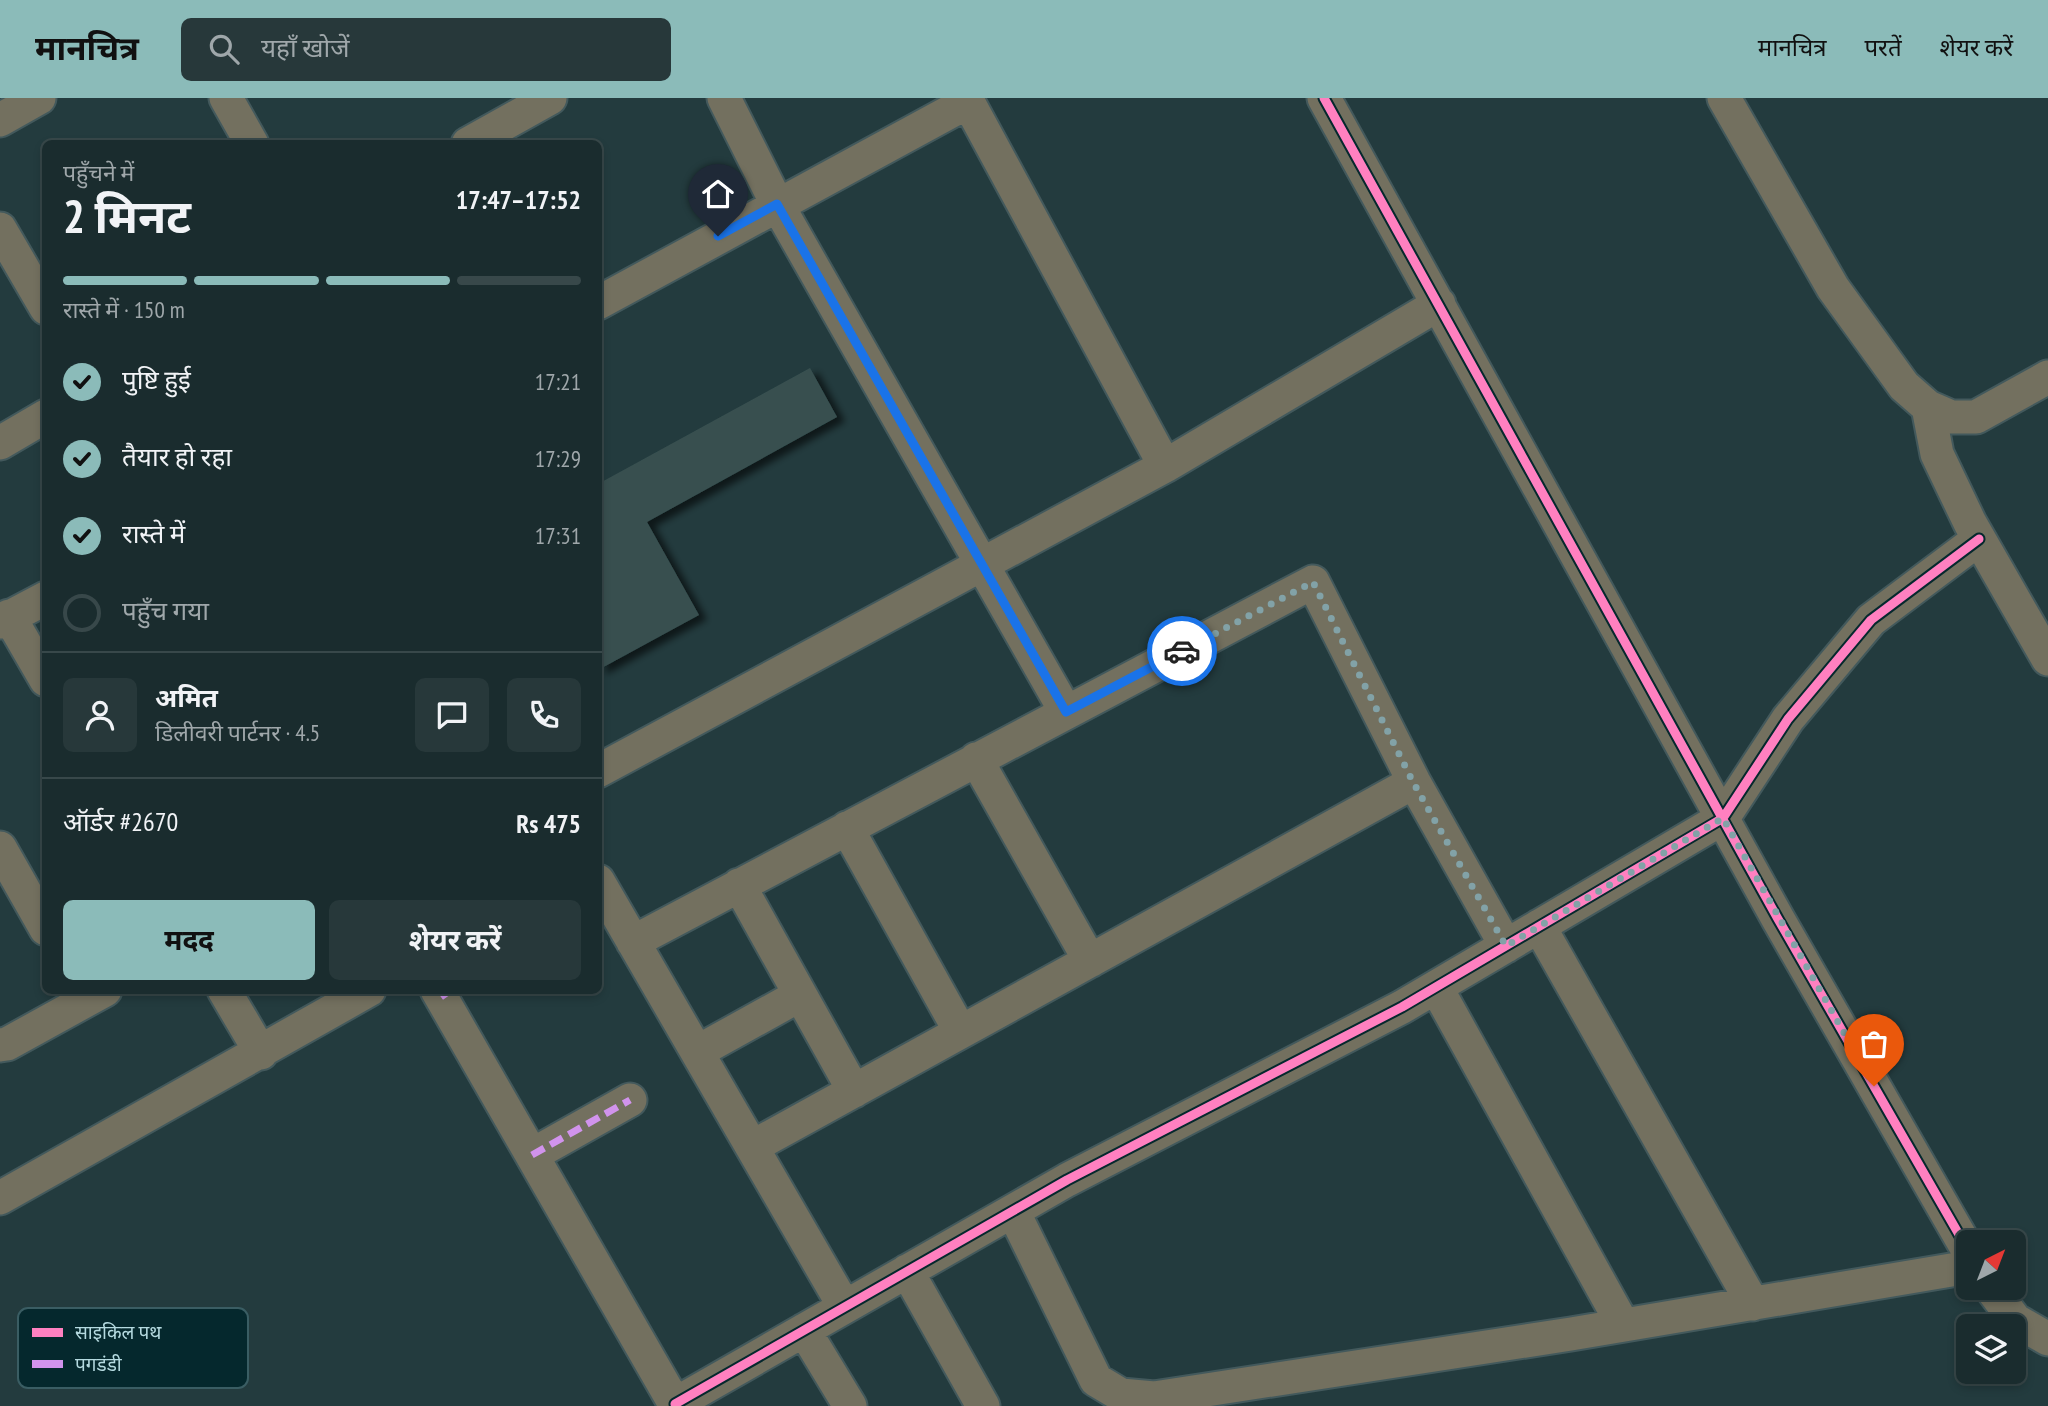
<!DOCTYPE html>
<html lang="hi">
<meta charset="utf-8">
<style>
body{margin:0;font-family:"PT Sans Narrow","Noto Sans Devanagari",sans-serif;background:#27383a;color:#f1f3f6;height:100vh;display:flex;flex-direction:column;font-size:26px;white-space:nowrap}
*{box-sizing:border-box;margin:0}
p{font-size:23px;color:#9fa7aa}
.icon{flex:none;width:38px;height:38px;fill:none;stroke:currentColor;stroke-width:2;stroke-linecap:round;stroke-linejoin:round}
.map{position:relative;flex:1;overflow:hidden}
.side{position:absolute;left:42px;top:42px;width:560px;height:854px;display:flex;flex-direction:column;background:#1a2c2e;border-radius:10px;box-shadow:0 4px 10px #0003,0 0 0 2px #38484a}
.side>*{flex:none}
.needle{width:46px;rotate:42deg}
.controls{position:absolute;left:1956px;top:1132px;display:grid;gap:14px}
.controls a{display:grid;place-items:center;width:70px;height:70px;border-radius:10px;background:#1a2c2e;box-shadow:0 4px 10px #0003,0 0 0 2px #38484a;font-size:35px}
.pin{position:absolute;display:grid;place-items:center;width:60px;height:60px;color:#fff;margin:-72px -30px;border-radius:50% 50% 50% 0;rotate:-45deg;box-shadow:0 0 7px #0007}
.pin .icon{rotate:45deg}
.courier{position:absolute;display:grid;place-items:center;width:70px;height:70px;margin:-35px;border:5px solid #1a73e8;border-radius:50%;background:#fff;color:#222;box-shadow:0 2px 9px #0007}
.head em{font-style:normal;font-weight:700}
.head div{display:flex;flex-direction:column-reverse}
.head{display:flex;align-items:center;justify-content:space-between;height:119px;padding:0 21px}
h1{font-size:46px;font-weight:700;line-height:52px}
.bar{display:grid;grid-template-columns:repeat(4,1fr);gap:10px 7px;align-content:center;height:84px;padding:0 21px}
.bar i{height:9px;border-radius:5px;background:#38484a}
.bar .selected{background:#8bbbb9}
.bar p{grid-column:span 4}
.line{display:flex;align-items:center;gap:18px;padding:0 21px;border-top:2px solid #38484a}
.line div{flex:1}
.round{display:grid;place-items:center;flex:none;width:74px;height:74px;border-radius:10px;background:#27383a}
ol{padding:0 21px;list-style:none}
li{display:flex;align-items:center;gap:21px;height:77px}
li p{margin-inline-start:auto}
li .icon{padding:7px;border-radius:50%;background:#8bbbb9;color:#111;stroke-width:4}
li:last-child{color:#9fa7aa}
li i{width:38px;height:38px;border:4px solid #38484a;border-radius:50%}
.button{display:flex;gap:14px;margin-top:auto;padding:14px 21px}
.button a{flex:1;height:80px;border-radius:10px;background:#8bbbb9;color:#111;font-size:28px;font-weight:700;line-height:80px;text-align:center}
.button a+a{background:#27383a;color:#f1f3f6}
header{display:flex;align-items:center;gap:42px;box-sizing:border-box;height:98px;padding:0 35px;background:#8bbbb9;color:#111}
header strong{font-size:33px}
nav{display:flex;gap:38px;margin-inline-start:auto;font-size:24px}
.search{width:490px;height:63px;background:#27383a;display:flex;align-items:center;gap:18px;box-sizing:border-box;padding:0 24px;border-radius:10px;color:#9fa7aa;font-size:26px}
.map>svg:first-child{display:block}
</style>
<header>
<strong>मानचित्र</strong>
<div class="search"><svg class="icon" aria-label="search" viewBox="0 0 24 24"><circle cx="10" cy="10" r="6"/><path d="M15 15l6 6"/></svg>यहाँ खोजें</div>
<nav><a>मानचित्र</a><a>परतें</a><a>शेयर करें</a></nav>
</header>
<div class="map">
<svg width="2048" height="1308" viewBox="0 0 2048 1308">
<defs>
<filter id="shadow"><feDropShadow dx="8" dy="4.5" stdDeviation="3.5" flood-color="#0009"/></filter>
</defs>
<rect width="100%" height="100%" fill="#233b3e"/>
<!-- building -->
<path fill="#385050" filter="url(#shadow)" d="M 810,270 L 837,319 L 647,424 L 699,517 L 598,572 L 598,386 Z"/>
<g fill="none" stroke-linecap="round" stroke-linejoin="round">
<defs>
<path id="street" d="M 226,0 L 252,46
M 724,0 L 777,106 L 1066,614
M 966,0 L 1165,368
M 1324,0 L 1778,821 L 1969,1154
M 1724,0 L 1833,190 L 1904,288 L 1928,309 L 1951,319 L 1976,319 L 2048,279
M 0,22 L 39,0
M 468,46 L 550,0
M 0,131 L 46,210
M 598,205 L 968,4
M 1928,309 L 1937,356 L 1970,425 L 2048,561
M 0,345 L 46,318
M 9,518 L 46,582
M 0,524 L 46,500
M 976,661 L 1090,863
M 598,673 L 1165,368 L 1439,206
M 847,730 L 960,933
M 0,750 L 46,831
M 598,783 L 844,1208
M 739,787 L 854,993
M 1539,828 L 1753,1206
M 633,844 L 1313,484 L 1414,684 L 1506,848
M 1436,889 L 1623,1227
M 224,892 L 261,955
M 437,892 L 676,1308
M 0,947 L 7,946 L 105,892
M 697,954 L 800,897
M 752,1049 L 1414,684
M 532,1057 L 630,1002
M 0,1100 L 369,892
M 1013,1113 L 1096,1282 L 1121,1297 L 1154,1300 L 1571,1236 L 1969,1169
M 907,1173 L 983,1308
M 1991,1190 L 2015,1222 L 2048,1241
M 804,1232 L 850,1308
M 675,1306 L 1067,1082 L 1402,909 L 1723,720 L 1788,621 L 1871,522 L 1979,441"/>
</defs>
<!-- street casing -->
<use href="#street" stroke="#43595c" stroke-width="37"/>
<!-- street -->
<use href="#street" stroke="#73705f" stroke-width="33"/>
<!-- quiet -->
<path stroke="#d193ec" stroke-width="7" stroke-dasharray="14 7" stroke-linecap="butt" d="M 441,899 L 451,892
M 532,1057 L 630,1002"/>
<defs>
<path id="cycleway" d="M 1324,0 L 1778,821 L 1969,1154
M 675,1306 L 1067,1082 L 1402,909 L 1723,720 L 1788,621 L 1871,522 L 1979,441"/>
</defs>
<!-- cycleway casing -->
<use href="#cycleway" stroke="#05282d" stroke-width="13"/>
<!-- cycleway -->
<use href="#cycleway" stroke="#ff80c0" stroke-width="9"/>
</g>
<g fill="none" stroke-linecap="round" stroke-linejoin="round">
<!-- done -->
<path stroke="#82a2a7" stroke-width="7" stroke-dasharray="0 12.6" d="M 1182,553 L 1313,484 L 1413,684 L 1506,848 L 1723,720 L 1874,988"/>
<!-- route -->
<path stroke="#1a73e8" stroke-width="9" d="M 718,138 L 777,106 L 1066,614 L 1182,553"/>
</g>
<!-- legend -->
<rect x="18" y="1210" width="230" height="80" rx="10" fill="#05282d" stroke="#3a5d63" stroke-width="2"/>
<rect x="32" y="1230" width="31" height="9" fill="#ff80c0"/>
<rect x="32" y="1262" width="31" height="8" fill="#d193ec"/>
<g font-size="19" fill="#b5dae0">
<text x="75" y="1241">साइकिल पथ</text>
<text x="75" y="1273">पगडंडी</text>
</g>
</svg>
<div class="controls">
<a><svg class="needle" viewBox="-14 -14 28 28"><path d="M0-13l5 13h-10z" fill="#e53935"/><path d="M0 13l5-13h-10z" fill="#9fa7aa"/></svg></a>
<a><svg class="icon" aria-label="layers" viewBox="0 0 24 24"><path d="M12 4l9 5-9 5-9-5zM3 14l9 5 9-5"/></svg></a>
</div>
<div class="pin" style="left:1874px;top:988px;background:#ea580c"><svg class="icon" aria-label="bag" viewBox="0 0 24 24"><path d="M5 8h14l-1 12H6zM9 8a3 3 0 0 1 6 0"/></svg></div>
<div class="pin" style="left:718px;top:138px;background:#1f2937"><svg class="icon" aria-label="home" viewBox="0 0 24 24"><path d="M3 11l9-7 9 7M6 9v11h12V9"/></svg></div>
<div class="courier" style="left:1182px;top:553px"><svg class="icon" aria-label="car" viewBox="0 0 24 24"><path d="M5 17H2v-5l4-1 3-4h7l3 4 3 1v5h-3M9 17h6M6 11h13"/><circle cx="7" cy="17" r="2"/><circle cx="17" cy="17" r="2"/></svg></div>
<section class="side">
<div class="head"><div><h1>2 मिनट</h1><p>पहुँचने में</p></div><em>17:47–17:52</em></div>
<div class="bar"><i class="selected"></i><i class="selected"></i><i class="selected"></i><i></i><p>रास्ते में · 150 m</p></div>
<ol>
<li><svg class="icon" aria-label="check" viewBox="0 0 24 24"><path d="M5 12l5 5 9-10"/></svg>पुष्टि हुई<p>17:21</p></li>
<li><svg class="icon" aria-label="check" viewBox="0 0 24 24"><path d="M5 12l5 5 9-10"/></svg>तैयार हो रहा<p>17:29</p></li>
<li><svg class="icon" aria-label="check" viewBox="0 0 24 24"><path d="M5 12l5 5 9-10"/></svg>रास्ते में<p>17:31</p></li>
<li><i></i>पहुँच गया</li>
</ol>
<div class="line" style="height:126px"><a class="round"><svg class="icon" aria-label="person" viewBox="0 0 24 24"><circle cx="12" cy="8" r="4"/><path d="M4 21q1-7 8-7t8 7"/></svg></a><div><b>अमित</b><p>डिलीवरी पार्टनर · 4.5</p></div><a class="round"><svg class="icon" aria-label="chat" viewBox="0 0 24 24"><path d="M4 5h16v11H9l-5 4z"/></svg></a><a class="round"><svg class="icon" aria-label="phone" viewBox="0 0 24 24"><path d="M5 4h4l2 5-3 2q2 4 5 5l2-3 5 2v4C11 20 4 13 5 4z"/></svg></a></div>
<div class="line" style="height:91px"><div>ऑर्डर #2670</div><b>Rs 475</b></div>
<div class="button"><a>मदद</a><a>शेयर करें</a></div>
</section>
</div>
